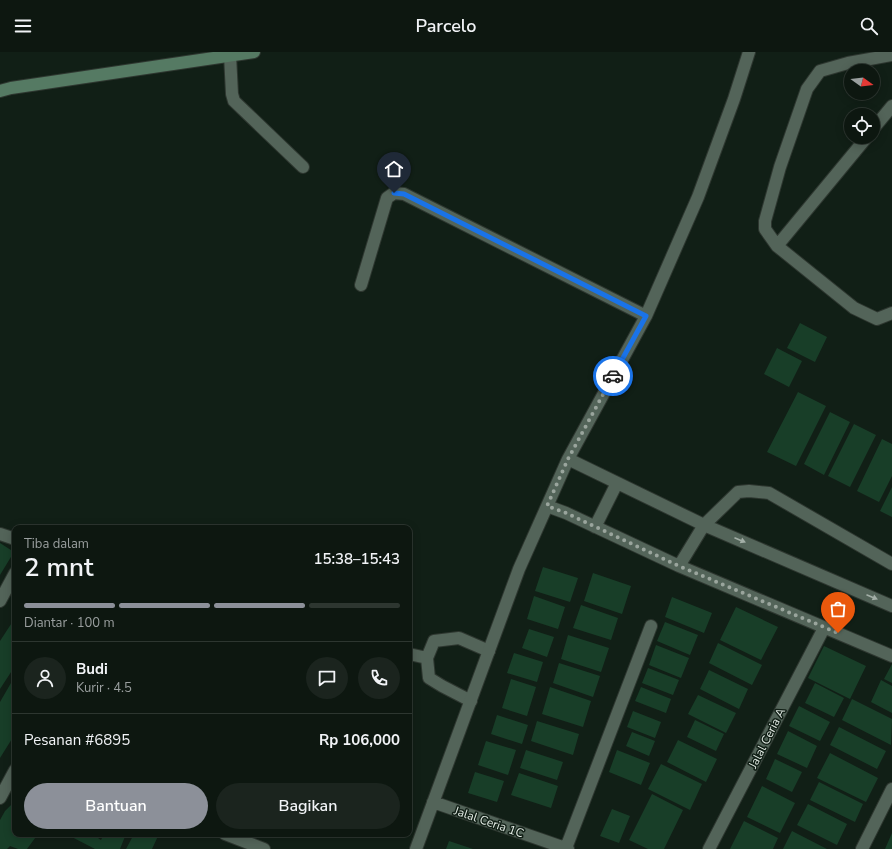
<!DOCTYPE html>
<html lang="id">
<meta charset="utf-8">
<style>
body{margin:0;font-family:"Nunito Sans",sans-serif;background:#1b241e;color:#f1f3f6;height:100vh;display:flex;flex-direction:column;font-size:15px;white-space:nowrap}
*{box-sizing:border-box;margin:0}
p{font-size:13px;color:#9a9f9f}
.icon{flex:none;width:22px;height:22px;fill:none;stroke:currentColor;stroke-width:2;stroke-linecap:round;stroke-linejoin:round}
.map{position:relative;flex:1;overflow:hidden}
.drawer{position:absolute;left:12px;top:473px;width:400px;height:312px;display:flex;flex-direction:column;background:#0d1710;border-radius:8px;box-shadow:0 2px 10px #0003,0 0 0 1px #2d3630}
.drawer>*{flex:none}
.needle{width:26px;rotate:105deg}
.controls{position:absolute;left:844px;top:12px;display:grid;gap:8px}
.controls a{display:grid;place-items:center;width:36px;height:36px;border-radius:50%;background:#0d1710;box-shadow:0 2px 10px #0003,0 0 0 1px #2d3630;font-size:20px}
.pin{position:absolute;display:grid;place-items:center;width:34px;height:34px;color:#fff;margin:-41px -17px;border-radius:50% 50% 50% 0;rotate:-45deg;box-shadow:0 0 4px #0007}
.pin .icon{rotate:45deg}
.courier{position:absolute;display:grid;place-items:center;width:40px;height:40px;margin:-20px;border:3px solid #1a73e8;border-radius:50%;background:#fff;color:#222;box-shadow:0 1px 5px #0007}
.summary em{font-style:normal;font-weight:600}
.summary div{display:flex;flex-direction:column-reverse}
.summary{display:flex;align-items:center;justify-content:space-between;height:68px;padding:0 12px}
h1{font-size:26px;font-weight:600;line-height:30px}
.bar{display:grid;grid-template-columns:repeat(4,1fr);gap:6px 4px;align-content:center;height:48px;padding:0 12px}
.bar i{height:5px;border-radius:3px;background:#2d3630}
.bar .selected{background:#8c9099}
.bar p{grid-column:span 4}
.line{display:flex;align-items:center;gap:10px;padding:0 12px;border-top:1px solid #2d3630}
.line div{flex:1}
.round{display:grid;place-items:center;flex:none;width:42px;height:42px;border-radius:21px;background:#1b241e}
.primary-button{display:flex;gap:8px;margin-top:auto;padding:8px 12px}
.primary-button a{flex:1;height:46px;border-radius:24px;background:#8c9099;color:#fff;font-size:16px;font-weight:600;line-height:46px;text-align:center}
.primary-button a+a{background:#1b241e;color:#f1f3f6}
header{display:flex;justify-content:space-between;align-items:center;height:52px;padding:0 12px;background:#0d1710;font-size:18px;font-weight:600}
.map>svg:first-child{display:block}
</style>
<header><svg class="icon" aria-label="menu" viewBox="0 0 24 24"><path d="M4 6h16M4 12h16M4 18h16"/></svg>Parcelo<svg class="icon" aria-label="search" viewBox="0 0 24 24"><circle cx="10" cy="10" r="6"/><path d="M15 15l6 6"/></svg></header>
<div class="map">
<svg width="892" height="797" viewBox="0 0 892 797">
<rect width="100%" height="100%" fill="#111f16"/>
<!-- building -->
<path fill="#183e28" d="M 800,271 L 827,285 L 815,310 L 787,296 Z
M 777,296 L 802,309 L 789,335 L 764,322 Z
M 798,340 L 826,354 L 796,414 L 767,400 Z
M 830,360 L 850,370 L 824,423 L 804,412 Z
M 854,372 L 876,383 L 850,435 L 828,424 Z
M 882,387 L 892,392 L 892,424 L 879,450 L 857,439 Z
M 892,435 L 892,465 L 880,459 Z
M 0,491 L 14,500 L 0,523 Z
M 543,515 L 578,526 L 570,550 L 535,539 Z
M 593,521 L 631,534 L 622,562 L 584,549 Z
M 534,544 L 565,555 L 558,577 L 527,567 Z
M 672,545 L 712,561 L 704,581 L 665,565 Z
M 581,553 L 618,566 L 611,588 L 573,576 Z
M 736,555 L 778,575 L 761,608 L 720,588 Z
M 15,566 L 15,614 L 0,637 L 0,589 Z
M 665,570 L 698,583 L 690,603 L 657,589 Z
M 529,577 L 554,585 L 547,605 L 522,596 Z
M 568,583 L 609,596 L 601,620 L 561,607 Z
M 718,591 L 762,613 L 752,633 L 709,611 Z
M 656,593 L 689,606 L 681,626 L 649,613 Z
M 824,594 L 866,614 L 850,647 L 808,626 Z
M 514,601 L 543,610 L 537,630 L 507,621 Z
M 559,611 L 600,624 L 593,645 L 553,631 Z
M 892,612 L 892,631 L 884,627 Z
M 648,616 L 679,628 L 673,643 L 642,631 Z
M 709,618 L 748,637 L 739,657 L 700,637 Z
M 15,624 L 15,682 L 0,706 L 0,650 Z
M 511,627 L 536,635 L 527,664 L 502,656 Z
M 881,628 L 892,634 L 892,661 L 871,650 Z
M 815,631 L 844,646 L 834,665 L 805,651 Z
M 550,635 L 591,649 L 583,675 L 542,662 Z
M 641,635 L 671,647 L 666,661 L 635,649 Z
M 698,643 L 736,661 L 726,681 L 688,662 Z
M 852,647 L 892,667 L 891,693 L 842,668 Z
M 799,654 L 830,670 L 820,689 L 789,674 Z
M 633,659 L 661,670 L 655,686 L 627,675 Z
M 497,663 L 528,673 L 522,692 L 491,682 Z
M 695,668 L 724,682 L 716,699 L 687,685 Z
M 537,669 L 579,682 L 573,703 L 531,689 Z
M 839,675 L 886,699 L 877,717 L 830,693 Z
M 788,679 L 817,694 L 807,716 L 777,702 Z
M 632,680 L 655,689 L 649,704 L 626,694 Z
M 678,688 L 717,707 L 706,730 L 667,710 Z
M 486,689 L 516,698 L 508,723 L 478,713 Z
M 526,698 L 563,710 L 557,728 L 520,716 Z
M 617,698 L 650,711 L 641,733 L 609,720 Z
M 830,701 L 878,726 L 866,750 L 817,726 Z
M 775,707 L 802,720 L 792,740 L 766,727 Z
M 661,712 L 702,732 L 690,758 L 648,737 Z
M 475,720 L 504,729 L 497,750 L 468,741 Z
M 519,721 L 558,734 L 551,756 L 511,743 Z
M 819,730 L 863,752 L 855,770 L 810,748 Z
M 762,734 L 795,751 L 780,781 L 747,765 Z
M 652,742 L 683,758 L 664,797 L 648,797 L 629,788 Z
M 15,749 L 15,782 L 38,782 L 27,797 L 18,797 L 10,794 L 7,797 L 0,797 L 0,768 L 5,759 Z
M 808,752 L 847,772 L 837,793 L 797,773 Z
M 612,757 L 630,764 L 619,791 L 600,784 Z
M 744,769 L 778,786 L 773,797 L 730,797 Z
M 792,779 L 827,797 L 783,797 Z
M 892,781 L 892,797 L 885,797 Z
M 66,782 L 92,782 L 101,788 L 104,782 L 126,782 L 120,797 L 95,797 Z
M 134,782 L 159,782 L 152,797 L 126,797 Z
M 449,789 L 473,797 L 446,797 Z"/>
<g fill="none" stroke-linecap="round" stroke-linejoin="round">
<defs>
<path id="lane" d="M 230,3 L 232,42 L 234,49 L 303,115
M 892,3 L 848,11 L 820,19 L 807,37 L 780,115 L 765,169 L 765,177 L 777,194 L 854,256 L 877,267 L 892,261
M 873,77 L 892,54
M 777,194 L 867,85
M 409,602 L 427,606
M 471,649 L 442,634 L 429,626 L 427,606 L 434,589 L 459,586 L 489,599"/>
<path id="street" d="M 361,233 L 387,146 L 394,141 L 404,142 L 646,264
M 568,407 L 704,473 L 892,554
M 547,454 L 566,461 L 679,514 L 892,604
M 595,475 L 617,431
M 0,482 L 15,487
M 679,514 L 704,473 L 738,440 L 749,439 L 769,441 L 892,512
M 0,549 L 15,521
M 0,746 L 15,718
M 433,750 L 568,797
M 225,782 L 264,797
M 566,796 L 651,574
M 416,797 L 519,517 L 568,407 L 646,264 L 698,145 L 734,47 L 749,0
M 709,797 L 824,576
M 862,797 L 892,737"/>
<path id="secondary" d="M 0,39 L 11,36 L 254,0"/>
</defs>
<!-- lane casing -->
<use href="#lane" stroke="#2e3730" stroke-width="14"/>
<!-- street casing -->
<use href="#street" stroke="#2e3730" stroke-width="14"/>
<!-- secondary casing -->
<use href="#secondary" stroke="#2e3730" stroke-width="14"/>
<!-- lane -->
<use href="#lane" stroke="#536459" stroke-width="12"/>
<!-- street -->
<use href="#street" stroke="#536459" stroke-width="12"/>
<!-- secondary -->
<use href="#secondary" stroke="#557a63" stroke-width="12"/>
</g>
<!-- one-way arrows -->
<defs><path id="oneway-solid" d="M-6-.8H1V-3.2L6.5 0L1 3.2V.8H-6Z"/></defs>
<g fill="#a3afa7">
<use href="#oneway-solid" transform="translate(740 488) rotate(23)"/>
<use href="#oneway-solid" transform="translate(872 545) rotate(23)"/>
</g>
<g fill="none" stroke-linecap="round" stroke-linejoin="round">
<!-- done -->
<path stroke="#9aa59d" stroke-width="4" stroke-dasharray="0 7.2" d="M 613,324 L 568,407 L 547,454 L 566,461 L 679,514 L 838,581"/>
<!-- route -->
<path stroke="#1a73e8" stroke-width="5" d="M 394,141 L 404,142 L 646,264 L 613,324"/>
</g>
<g text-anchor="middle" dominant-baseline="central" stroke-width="3" stroke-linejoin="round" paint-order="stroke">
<!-- street labels -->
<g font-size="12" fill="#e4ede6" stroke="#111f16">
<text transform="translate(767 686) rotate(-63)">Jalal Ceria A</text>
<text transform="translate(489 770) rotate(19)">Jalal Ceria 1C</text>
</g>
</g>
</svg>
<div class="controls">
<a><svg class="needle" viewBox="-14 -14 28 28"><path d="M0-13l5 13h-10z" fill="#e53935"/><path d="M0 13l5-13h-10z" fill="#9a9f9f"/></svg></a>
<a><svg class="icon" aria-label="locate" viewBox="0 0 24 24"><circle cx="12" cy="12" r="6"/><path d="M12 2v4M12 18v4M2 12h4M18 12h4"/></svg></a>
</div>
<div class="pin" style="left:838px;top:581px;background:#ea580c"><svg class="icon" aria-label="bag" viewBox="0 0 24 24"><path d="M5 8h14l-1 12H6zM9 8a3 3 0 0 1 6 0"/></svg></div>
<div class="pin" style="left:394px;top:141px;background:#1f2937"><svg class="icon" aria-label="home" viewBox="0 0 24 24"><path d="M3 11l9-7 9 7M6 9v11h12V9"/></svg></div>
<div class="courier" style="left:613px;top:324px"><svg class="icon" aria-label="car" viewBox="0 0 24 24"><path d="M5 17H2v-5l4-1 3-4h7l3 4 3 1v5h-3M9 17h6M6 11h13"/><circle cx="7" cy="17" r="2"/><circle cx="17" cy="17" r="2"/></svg></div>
<section class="drawer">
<div class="summary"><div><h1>2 mnt</h1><p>Tiba dalam</p></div><em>15:38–15:43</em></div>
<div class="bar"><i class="selected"></i><i class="selected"></i><i class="selected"></i><i></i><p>Diantar · 100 m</p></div>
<div class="line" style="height:72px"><a class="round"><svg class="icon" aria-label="person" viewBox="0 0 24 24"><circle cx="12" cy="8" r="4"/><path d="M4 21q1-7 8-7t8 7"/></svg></a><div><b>Budi</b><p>Kurir · 4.5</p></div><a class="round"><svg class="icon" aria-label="chat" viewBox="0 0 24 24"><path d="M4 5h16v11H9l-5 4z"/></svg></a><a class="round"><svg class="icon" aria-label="phone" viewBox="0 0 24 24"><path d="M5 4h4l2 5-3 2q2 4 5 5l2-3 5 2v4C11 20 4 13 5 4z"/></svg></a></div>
<div class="line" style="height:52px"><div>Pesanan #6895</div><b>Rp 106,000</b></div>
<div class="primary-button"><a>Bantuan</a><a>Bagikan</a></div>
</section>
</div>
